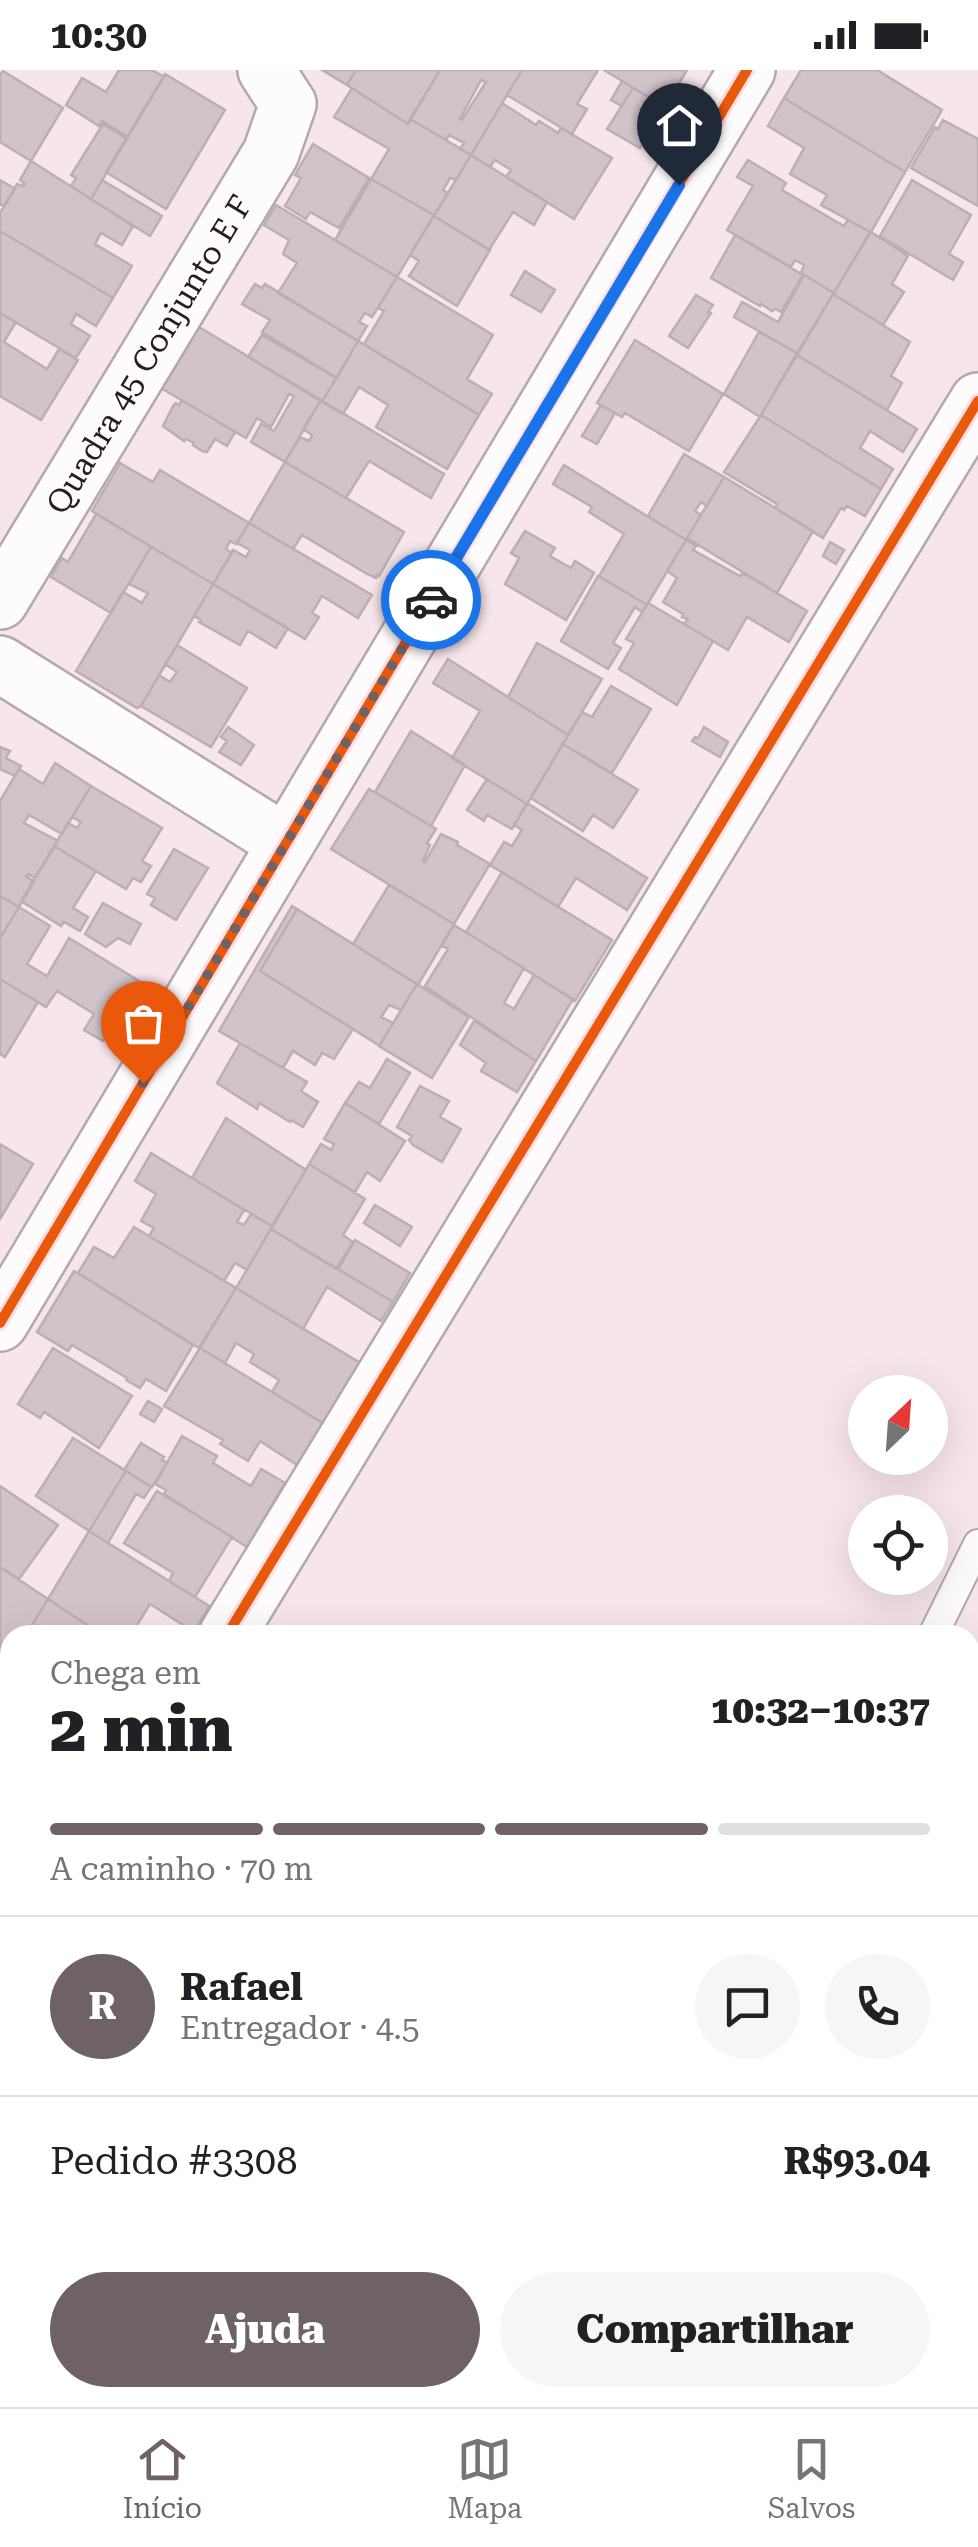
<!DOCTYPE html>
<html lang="pt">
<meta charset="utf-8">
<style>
body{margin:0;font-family:"Roboto Serif",serif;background:#f6f6f6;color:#202124;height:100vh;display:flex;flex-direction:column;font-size:38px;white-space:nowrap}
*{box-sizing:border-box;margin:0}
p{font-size:32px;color:#757577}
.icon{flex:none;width:55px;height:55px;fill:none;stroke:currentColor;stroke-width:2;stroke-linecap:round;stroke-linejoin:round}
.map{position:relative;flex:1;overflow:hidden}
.details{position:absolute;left:0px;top:1555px;width:980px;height:782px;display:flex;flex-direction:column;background:#fff;border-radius:30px 30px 0 0;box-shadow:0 10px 40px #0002}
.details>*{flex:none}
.needle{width:65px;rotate:25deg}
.tools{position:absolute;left:848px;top:1305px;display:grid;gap:20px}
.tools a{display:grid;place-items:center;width:100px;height:100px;border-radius:50%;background:#fff;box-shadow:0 10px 40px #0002;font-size:50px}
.pin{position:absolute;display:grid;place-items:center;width:85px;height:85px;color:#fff;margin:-102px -42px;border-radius:50% 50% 50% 0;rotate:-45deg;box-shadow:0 0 10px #0007}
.pin .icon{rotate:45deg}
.courier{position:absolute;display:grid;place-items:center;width:100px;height:100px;margin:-50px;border:8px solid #1a73e8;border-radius:50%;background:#fff;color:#222;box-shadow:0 2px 12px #0007}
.head em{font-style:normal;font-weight:800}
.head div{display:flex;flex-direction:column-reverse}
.head{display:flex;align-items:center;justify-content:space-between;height:170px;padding:0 50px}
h1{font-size:65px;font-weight:800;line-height:75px}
.bar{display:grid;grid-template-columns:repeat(4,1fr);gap:15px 10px;align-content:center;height:120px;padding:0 50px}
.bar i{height:12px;border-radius:8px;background:#e0e0e0}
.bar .current{background:#6f6267}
.bar p{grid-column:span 4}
.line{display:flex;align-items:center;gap:25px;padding:0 50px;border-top:2px solid #e0e0e0}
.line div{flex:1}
.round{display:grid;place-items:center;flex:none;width:105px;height:105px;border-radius:52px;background:#f6f6f6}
.cta{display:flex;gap:20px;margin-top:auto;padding:20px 50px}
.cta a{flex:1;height:115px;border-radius:60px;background:#6f6267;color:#fff;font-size:40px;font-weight:800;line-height:115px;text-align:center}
.cta a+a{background:#f6f6f6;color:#202124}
.status{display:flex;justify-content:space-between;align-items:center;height:70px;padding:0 50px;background:#fff;direction:ltr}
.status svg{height:28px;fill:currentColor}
.tabs{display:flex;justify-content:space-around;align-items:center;height:140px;border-top:2px solid #e0e0e0;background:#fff;font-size:28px;color:#757577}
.tabs a{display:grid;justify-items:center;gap:5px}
.tabs .current{color:#6f6267}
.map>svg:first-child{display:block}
</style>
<div class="status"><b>10:30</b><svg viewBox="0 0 49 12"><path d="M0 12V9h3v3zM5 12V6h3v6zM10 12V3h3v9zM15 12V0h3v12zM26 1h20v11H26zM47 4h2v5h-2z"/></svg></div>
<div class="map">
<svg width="978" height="2337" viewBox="0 0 978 2337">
<rect width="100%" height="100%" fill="#f6e5ea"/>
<!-- building -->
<path fill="#d1c3c7" stroke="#bcafb2" stroke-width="2.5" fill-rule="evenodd" d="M 119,0 L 152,0 L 164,7 L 128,67 L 102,51 L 99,56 L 66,35 L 82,8 L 106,22 Z
M 322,0 L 356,0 L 347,15 Z
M 356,0 L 440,0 L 408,54 L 347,15 Z
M 440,0 L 522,0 L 471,85 L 460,79 L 464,73 L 449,65 L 446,70 L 410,49 ZM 481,10 L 486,12 L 462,50 L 460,49 Z
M 522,0 L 598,0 L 577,34 L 587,39 L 572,64 L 507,25 Z
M 604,0 L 687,0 L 665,37 Z
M 801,0 L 877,0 L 942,40 L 905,102 L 784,28 Z
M 3,1 L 63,38 L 31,91 L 0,72 L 0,5 Z
M 165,4 L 225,40 L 166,139 L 106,102 Z
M 622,11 L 633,18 L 622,36 L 611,30 Z
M 352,18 L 408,54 L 410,49 L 471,85 L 456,110 L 450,108 L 443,120 L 448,123 L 434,145 L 371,109 L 389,79 L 334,47 Z
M 633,18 L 665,37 L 640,78 L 607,59 Z
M 784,28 L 905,102 L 871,162 L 821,135 L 827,125 L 790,104 L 804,78 L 768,56 Z
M 502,33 L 536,55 L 539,51 L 558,63 L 561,58 L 612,88 L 574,149 L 506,107 L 511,100 L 495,90 L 490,97 L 471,85 Z
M 943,50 L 978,69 L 978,136 L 911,98 L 935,57 L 938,59 Z
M 103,54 L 127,69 L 91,129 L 71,116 L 76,108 L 71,105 Z
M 313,74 L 369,108 L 339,158 L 310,142 L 306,149 L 285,136 L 301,108 L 295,105 Z
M 471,85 L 547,132 L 534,155 L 513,142 L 489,180 L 434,146 Z
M 748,90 L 786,113 L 782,120 L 844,156 L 848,150 L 870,162 L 834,223 L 801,203 L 804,195 L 795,190 L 791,197 L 727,160 L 753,116 L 737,107 Z
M 31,91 L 133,156 L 122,175 L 101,163 L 95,174 L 132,196 L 113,228 L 0,161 L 0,143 L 17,114 L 23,116 L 25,114 L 20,110 Z
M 371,109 L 434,145 L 397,207 L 335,170 Z
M 0,110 L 15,119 L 4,137 L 0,134 Z
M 102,110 L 162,146 L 150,166 L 91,129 Z
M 912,110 L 971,145 L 949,184 L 963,192 L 953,210 L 880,166 Z
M 276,135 L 397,207 L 372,247 L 365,243 L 359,252 L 367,256 L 358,271 L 278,223 L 297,193 L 283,184 L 289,170 L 264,155 Z
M 434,146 L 490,180 L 457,236 L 409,206 L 419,191 L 410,185 Z
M 0,161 L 113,228 L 96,256 L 76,244 L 71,254 L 90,266 L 76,288 L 0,243 Z
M 871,162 L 908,186 L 892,214 L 904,222 L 883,255 L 833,224 Z
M 735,165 L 803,205 L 781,242 L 776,239 L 772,241 L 761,234 L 760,236 L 711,208 Z
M 525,201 L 555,220 L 541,242 L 511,225 Z
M 804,205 L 834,223 L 797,283 L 734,247 L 742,232 L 778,252 Z
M 397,207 L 493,265 L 467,309 L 492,324 L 479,345 L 364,274 L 384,241 L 378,238 Z
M 255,214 L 262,218 L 265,214 L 358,271 L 337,308 L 262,262 L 270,250 L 242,234 Z
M 833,224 L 910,272 L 891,306 L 902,313 L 887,340 L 797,285 Z
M 696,225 L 713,235 L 708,242 L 711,243 L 688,278 L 669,266 Z
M 0,243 L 16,252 L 4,272 L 47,299 L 59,279 L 78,290 L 41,350 L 0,326 Z
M 199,257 L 321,330 L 285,392 L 251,372 L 261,354 L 274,361 L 294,326 L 289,324 L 271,357 L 257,348 L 246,368 L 161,318 Z
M 759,262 L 797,283 L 760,347 L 724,324 Z
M 262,265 L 336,308 L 322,332 L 248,287 Z
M 635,270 L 723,324 L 689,381 L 625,343 L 622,347 L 597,333 Z
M 358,271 L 479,345 L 447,399 L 376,357 L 388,335 L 359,317 L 343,344 L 322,332 Z
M 797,285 L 917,359 L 903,382 L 870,361 L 860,378 L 893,399 L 881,419 L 761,345 Z
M 182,330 L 235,362 L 227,376 L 215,369 L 207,382 L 202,381 L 193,375 L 194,373 L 186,369 L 184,371 L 163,356 L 173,336 L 176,333 L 179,335 Z
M 321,330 L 444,404 L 431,428 L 369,391 L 346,428 L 285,392 L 300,367 L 309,371 L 312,365 L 303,359 Z
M 601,335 L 615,343 L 597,374 L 582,366 Z
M 761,345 L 881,419 L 865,446 L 847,436 L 844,440 L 841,438 L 823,468 L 775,438 L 777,434 L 724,402 Z
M 684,384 L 724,407 L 707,436 L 701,432 L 695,441 L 701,445 L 686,470 L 648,446 Z
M 285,392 L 404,462 L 379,506 L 377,505 L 376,508 L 367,504 L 302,465 L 293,479 L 249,453 Z
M 120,393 L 153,412 L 160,400 L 249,453 L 236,474 L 230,471 L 226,479 L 232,483 L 213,514 L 92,441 Z
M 564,395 L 686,470 L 647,535 L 599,506 L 624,464 L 589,442 L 592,437 L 553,414 Z
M 724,407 L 813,461 L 777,523 L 687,468 Z
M 96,444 L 151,477 L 111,543 L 51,507 L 62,488 L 68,492 Z
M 249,453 L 372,525 L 358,548 L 322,526 L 312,543 L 319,547 L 305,569 L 213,514 L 233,480 L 246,487 L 250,480 L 237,473 Z
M 525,461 L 555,478 L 550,486 L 571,498 L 575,491 L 594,503 L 566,550 L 505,514 L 519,488 L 511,483 Z
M 686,470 L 696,476 L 693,480 L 740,506 L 742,504 L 748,506 L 807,541 L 789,572 L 747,547 L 728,580 L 684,554 L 688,549 L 682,547 L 683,544 L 663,532 L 677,508 L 667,501 Z
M 830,472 L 844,480 L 836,494 L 823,486 Z
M 151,477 L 213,514 L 141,636 L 137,638 L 76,601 L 123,522 L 142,533 L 148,523 L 129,514 Z
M 598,506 L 647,535 L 642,542 L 635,537 L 613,573 L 621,578 L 608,599 L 561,571 Z
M 213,514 L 288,558 L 276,578 L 248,561 L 240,575 L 199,552 L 201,550 L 194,546 Z
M 648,533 L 713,571 L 677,635 L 619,599 L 634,573 L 626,569 Z
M 537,573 L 602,609 L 568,665 L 508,627 Z
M 177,575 L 247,618 L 211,677 L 141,636 L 159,605 L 170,612 L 177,602 L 165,594 Z
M 448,589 L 568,665 L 527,734 L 452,688 L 480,641 L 433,613 Z
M 611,616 L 651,639 L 612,703 L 563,674 L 582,642 L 592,647 Z
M 228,657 L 254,675 L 241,695 L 219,682 L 227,671 L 221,667 Z
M 704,657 L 728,672 L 720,687 L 692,671 L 695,667 L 698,668 Z
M 411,661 L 465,695 L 431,756 L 375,722 Z
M 563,674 L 638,720 L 613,758 L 593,745 L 583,761 L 531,728 Z
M 0,677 L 10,681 L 6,688 L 21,696 L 15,706 L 0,699 Z
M 55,693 L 91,716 L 62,764 L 29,745 L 24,753 L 58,771 L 35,808 L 28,804 L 26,806 L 34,812 L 19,837 L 0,826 L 0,731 L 19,699 L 43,714 Z
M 487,709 L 527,734 L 512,759 L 487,745 L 484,751 L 467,740 Z
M 91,716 L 162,758 L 142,791 L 151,796 L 141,812 L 133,808 L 126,819 L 54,776 L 68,753 L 77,758 L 81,752 L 72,747 Z
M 369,719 L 436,759 L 427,773 L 430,775 L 423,791 L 425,792 L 441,764 L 458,772 L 457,775 L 490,794 L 454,854 L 331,779 Z
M 527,733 L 647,808 L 627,840 L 576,808 L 558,837 L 490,795 L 504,772 L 512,776 L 522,760 L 514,755 Z
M 54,776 L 96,801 L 73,838 L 88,847 L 80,861 L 64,852 L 61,856 L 21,831 Z
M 174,779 L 208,798 L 176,850 L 151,835 L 155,828 L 147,824 Z
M 502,802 L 612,870 L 575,931 L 466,862 Z
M 389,815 L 454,854 L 418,915 L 353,874 Z
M 0,826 L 19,837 L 0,868 Z
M 103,833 L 141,854 L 130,874 L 118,868 L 106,877 L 85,864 Z
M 292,836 L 297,839 L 260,901 L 353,959 L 334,989 L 322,983 L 315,995 L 293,981 L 283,998 L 219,961 Z
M 19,837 L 50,856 L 27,894 L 47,906 L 69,868 L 139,911 L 103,971 L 84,960 L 94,944 L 57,921 L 46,937 L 0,909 L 0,868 Z
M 297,839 L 417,914 L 401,940 L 389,935 L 381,947 L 393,953 L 380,976 L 260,901 Z
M 454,855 L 524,898 L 504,933 L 514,939 L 534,905 L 573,929 L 536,991 L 425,916 L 448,879 L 442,876 Z
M 0,909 L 38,932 L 5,987 L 0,984 Z
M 417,914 L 469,947 L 432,1008 L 379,976 Z
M 474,951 L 536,991 L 517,1022 L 481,1001 L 486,993 L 460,975 Z
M 240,973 L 307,1012 L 301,1021 L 318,1032 L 303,1057 L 291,1050 L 290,1052 L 259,1033 L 257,1039 L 217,1013 Z
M 387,989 L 410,1003 L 379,1054 L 345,1033 L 359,1012 L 370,1018 Z
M 420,1016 L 449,1031 L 440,1047 L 461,1059 L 442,1092 L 413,1075 L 409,1070 L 412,1066 L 397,1057 Z
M 345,1033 L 405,1071 L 380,1111 L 367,1102 L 355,1122 L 309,1094 L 321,1074 L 331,1080 L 334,1074 L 324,1069 Z
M 226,1048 L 306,1100 L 272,1156 L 192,1108 Z
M 0,1074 L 33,1094 L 0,1149 Z
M 151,1083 L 244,1140 L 237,1152 L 244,1155 L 251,1144 L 272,1156 L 247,1200 L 235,1193 L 224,1211 L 149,1166 L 154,1158 L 141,1151 L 156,1124 L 135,1111 Z
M 309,1094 L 365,1129 L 343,1165 L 353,1172 L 336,1199 L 271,1159 Z
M 375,1135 L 412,1157 L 400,1176 L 364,1153 Z
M 134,1157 L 236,1218 L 199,1278 L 78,1203 L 94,1177 L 114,1188 Z
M 271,1159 L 393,1232 L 381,1251 L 327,1217 L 303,1259 L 236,1218 Z
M 355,1170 L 410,1203 L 393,1232 L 338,1199 Z
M 74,1201 L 193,1275 L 166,1321 L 146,1309 L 140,1318 L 126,1310 L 127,1308 L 72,1275 L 68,1281 L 37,1262 Z
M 236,1218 L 362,1294 L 324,1354 L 272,1322 L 279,1310 L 250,1292 L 254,1284 L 236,1273 L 225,1293 L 200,1278 Z
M 53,1278 L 132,1326 L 99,1378 L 44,1342 L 40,1348 L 18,1334 Z
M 200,1278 L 323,1353 L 297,1395 L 260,1371 L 248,1391 L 220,1374 L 223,1370 L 164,1336 Z
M 148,1331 L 162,1339 L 154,1352 L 140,1344 Z
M 182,1366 L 217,1386 L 213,1393 L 251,1416 L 261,1399 L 285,1413 L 247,1477 L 164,1424 L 166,1420 L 155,1414 Z
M 73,1368 L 126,1401 L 89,1461 L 36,1426 Z
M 141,1373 L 164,1387 L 162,1390 L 167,1393 L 152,1417 L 124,1400 Z
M 126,1401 L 151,1417 L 144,1428 L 136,1424 L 108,1473 L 89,1461 Z
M 0,1416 L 58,1455 L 19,1509 L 0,1497 Z
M 157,1421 L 232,1467 L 195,1527 L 169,1511 L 173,1503 L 124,1473 Z
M 89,1461 L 209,1536 L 194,1562 L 150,1534 L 134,1560 L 145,1565 L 102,1565 L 48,1529 Z
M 0,1497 L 48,1529 L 26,1565 L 10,1565 L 10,1592 L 0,1586 Z
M 48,1529 L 102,1565 L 26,1565 Z
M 10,1592 L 10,1676 L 0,1669 L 0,1609 Z
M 0,1669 L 10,1676 L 10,1762 L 0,1755 Z
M 0,1755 L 10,1762 L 10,1825 L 0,1840 Z
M 0,1842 L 10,1849 L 10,1854 L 0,1871 Z"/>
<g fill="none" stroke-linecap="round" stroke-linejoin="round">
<defs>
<path id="service" d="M 933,1565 L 978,1474
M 970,1683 L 978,1687
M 353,2337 L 358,2328"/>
<g id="minor">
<path id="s1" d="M 0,531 L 271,83 L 288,34 L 266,0"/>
<path d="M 0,594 L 286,773"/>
<path d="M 0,1253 L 747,0"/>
<path d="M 227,1565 L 978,331"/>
<path d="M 0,1939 L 10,1922"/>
</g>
<path id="tertiary" d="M 0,2235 L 10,2241
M 152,2328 L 167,2337"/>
</defs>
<!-- service casing -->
<use href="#service" stroke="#b5a8ab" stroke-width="32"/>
<!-- minor casing -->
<use href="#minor" stroke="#b5a8ab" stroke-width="60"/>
<!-- tertiary casing -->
<use href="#tertiary" stroke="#b5a8ab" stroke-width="60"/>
<!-- service -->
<use href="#service" stroke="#fefbfc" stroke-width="28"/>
<!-- minor -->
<use href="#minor" stroke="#fefbfc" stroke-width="55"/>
<!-- tertiary -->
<use href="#tertiary" stroke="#fefbfc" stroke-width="55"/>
<defs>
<path id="cycleway" d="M 0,1253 L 747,0
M 227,1565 L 978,331"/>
</defs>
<!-- cycleway casing -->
<use href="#cycleway" stroke="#fddee6" stroke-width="16"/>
<!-- cycleway -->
<use href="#cycleway" stroke="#e8590c" stroke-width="10"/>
</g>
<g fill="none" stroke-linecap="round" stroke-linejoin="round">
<!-- done -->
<path stroke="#6f6267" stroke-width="10" stroke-dasharray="0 18" d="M 143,1013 L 431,530"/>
<!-- route -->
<path stroke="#1a73e8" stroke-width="12" d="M 431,530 L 679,115"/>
</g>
<g text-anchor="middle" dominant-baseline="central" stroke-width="10" stroke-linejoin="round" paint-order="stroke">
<!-- street labels -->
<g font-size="32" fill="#271c20" stroke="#fddee6">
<text stroke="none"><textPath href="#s1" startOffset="288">Quadra 45 Conjunto E F</textPath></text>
</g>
</g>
</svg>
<div class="tools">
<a><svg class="needle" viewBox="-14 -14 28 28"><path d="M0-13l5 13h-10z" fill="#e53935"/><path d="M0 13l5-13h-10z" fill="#757577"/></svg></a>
<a><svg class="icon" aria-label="locate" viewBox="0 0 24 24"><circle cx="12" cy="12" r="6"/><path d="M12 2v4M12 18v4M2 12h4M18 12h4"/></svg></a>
</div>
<div class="pin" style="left:143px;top:1013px;background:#ea580c"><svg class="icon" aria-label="bag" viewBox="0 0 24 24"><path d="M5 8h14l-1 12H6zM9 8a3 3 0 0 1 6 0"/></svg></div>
<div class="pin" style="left:679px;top:115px;background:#1f2937"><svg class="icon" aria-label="home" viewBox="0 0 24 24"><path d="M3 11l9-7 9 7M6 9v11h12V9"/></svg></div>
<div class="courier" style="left:431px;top:530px"><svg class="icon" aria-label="car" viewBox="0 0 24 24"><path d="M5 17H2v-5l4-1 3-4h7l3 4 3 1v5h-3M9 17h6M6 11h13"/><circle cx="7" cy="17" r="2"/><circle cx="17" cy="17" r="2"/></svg></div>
<section class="details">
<div class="head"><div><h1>2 min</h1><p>Chega em</p></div><em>10:32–10:37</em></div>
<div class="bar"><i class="current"></i><i class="current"></i><i class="current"></i><i></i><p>A caminho · 70 m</p></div>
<div class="line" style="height:180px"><b class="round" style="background:#6f6267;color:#fff">R</b><div><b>Rafael</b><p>Entregador · 4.5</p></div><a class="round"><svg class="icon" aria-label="chat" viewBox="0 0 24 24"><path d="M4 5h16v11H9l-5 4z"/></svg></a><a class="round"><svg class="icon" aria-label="phone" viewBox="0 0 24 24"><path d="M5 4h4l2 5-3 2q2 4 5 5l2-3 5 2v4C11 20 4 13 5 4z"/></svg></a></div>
<div class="line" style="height:130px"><div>Pedido #3308</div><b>R$93.04</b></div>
<div class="cta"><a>Ajuda</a><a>Compartilhar</a></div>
</section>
</div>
<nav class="tabs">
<a class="current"><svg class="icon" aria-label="home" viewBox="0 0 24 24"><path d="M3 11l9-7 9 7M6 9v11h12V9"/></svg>Início</a>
<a><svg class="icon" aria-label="map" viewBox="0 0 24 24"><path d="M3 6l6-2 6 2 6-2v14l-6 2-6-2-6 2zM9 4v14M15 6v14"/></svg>Mapa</a>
<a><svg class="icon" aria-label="saved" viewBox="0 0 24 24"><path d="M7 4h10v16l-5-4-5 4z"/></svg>Salvos</a>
</nav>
